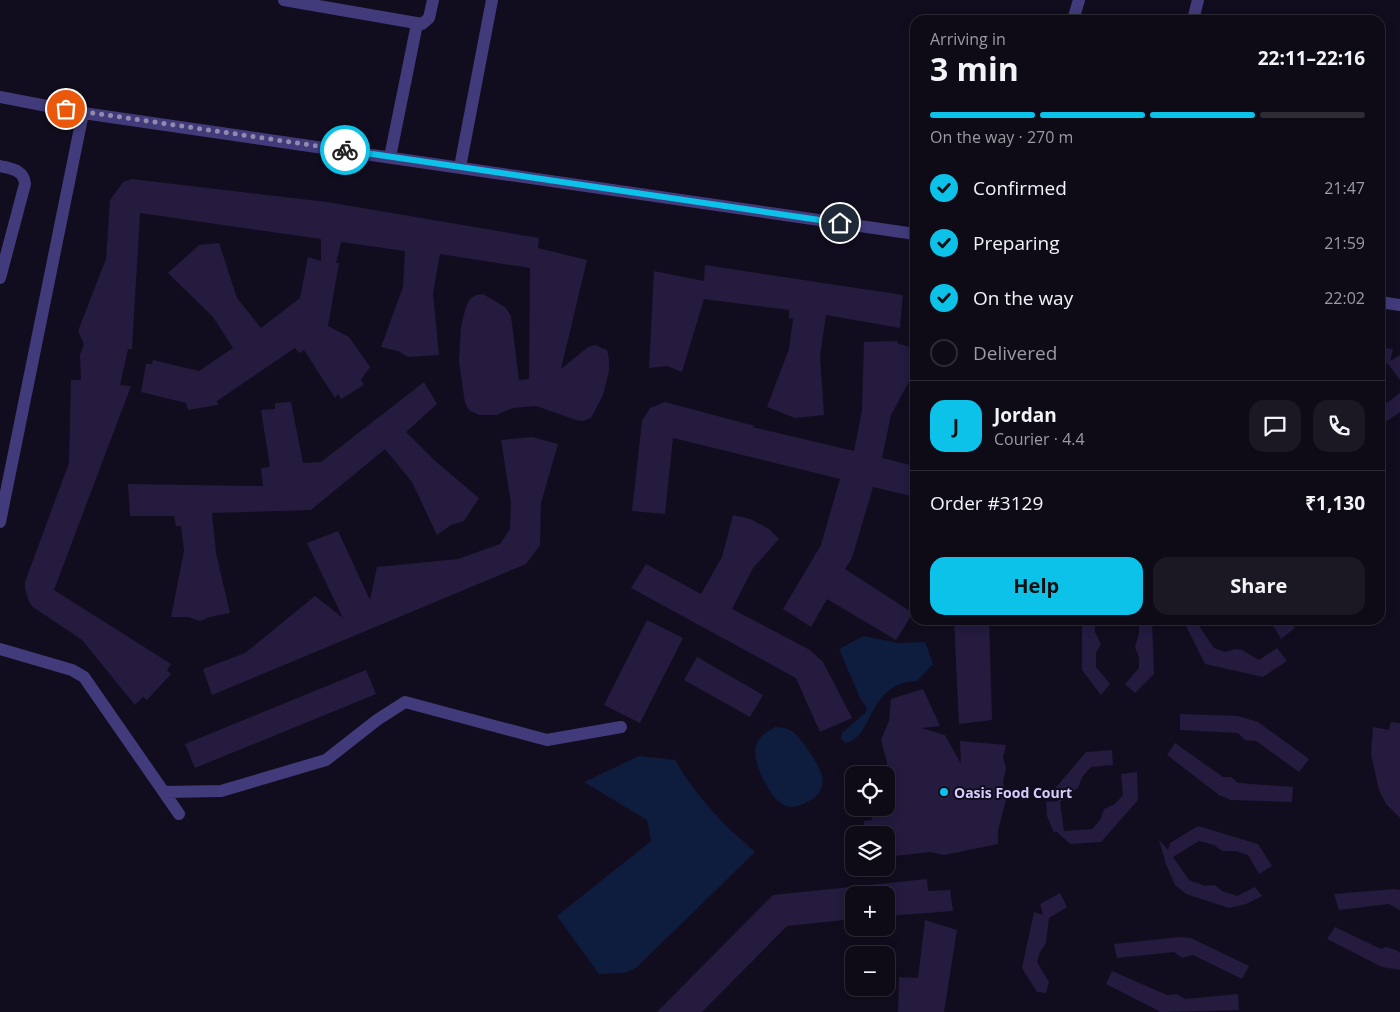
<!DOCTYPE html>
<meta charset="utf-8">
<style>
body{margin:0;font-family:"Open Sans",sans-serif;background:#1c1823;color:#f1f3f6;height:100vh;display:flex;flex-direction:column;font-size:19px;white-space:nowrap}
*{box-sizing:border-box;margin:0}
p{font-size:16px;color:#9b9aa1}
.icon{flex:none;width:28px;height:28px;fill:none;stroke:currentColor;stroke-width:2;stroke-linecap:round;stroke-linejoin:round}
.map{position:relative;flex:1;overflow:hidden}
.details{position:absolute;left:910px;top:15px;width:475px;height:610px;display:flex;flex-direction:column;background:#0e0a16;border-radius:15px;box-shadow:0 2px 12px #0003,0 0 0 1px #2e2b35}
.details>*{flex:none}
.tools{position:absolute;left:845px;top:766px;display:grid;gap:10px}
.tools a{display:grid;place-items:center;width:50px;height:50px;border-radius:10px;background:#0e0a16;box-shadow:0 2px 12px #0003,0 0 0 1px #2e2b35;font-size:25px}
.pin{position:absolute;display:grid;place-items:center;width:42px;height:42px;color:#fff;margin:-21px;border:2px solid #fff;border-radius:50%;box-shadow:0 1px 5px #0007}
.courier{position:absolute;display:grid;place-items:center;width:50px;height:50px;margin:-25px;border:4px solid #0dc2e9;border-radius:50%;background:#fff;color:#222;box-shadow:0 1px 6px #0007}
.head em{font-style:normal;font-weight:700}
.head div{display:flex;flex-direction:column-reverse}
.head{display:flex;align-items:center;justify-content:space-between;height:85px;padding:0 20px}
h1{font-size:32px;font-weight:700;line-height:38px}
.bar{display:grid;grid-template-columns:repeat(4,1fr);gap:8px 5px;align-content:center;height:60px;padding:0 20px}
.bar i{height:6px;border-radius:4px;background:#2e2b35}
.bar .active{background:#0dc2e9}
.bar p{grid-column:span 4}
.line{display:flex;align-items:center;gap:12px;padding:0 20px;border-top:1px solid #2e2b35}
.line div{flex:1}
.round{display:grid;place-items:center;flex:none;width:52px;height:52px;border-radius:15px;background:#1c1823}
ol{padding:0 20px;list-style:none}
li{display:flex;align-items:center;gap:15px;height:55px}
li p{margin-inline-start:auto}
li .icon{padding:5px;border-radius:50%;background:#0dc2e9;color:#111;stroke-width:4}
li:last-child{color:#9b9aa1}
li i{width:28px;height:28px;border:2px solid #2e2b35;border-radius:50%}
.primary-button{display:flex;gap:10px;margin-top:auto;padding:10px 20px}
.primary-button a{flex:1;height:58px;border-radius:15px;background:#0dc2e9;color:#111;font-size:20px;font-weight:700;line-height:58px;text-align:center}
.primary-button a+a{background:#1c1823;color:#f1f3f6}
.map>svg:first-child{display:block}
</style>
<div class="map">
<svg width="1400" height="1012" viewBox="0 0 1400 1012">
<rect width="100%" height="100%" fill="#120d1e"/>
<!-- water -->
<path fill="#0e1c3d" d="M 863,636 L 900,643 L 925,642 L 933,664 L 917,681 C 867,682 874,738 846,743 L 841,739 L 842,733 L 865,713 L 867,708 L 861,700 L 839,649 Z
M 775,727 C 781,727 788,728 793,732 C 801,737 823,770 823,780 C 822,789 818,797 809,801 C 804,804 797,807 791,807 C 772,807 751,761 756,745 C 759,736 767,732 775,727 Z
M 639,756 L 675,760 C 696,797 723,824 755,852 L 636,968 L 624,973 L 599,974 L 557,916 L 651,841 L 647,820 L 584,782 Z"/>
<!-- building -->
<path fill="#241b3e" d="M 132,179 L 327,202 L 539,238 L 538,248 L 587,260 L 561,369 L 588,347 L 595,345 L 607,350 L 609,359 L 609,371 L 603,395 L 591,418 L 583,421 L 576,420 L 536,406 L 513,408 L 496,415 L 479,415 L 469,410 L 465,403 L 459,361 L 461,326 L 466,307 L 470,299 L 476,295 L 483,294 L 505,307 L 511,316 L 519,380 L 529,379 L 530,268 L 440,254 L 433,293 L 439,355 L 408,357 L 398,351 L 381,347 L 403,287 L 405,251 L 341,242 L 336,263 L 339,263 L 328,326 L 349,337 L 370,367 L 361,380 L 364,385 L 341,399 L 338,394 L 335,398 L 304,350 L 299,353 L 295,348 L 217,401 L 218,405 L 188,410 L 186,403 L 141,392 L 146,364 L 152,364 L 153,360 L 199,371 L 233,348 L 213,317 L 168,273 L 199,245 L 219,243 L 237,298 L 261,328 L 300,298 L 308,257 L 321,261 L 321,239 L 140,213 L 132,349 L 128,349 L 120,385 L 131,386 L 54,590 L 171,664 L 167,670 L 171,674 L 147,700 L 143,697 L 135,705 L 82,640 L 33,607 L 29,602 L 25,588 L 25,582 L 69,463 L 71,380 L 81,380 L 80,355 L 84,344 L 78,331 L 106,259 L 110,200 L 123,182 Z
M 705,265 L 903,295 L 900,328 L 826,315 L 820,356 L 824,415 L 795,418 L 767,407 L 789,349 L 793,319 L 789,318 L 789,310 L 704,299 L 682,372 L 667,366 L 649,368 L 654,271 L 704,281 Z
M 897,341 L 897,343 L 915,349 L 915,371 L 891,415 L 882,458 L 915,466 L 915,497 L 873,487 L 852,558 L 845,569 L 913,613 L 896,640 L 827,599 L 811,627 L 783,609 L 821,545 L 840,479 L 673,438 L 665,514 L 632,511 L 642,421 L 650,408 L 665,402 L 755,426 L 752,427 L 854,451 L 862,410 L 864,342 Z
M 1380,347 L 1393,349 L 1390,361 L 1400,355 L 1400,380 L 1388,364 L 1380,362 Z
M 424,382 L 437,404 L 406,432 L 434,460 L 479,498 L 464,521 L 451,525 L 437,535 L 412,482 L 385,449 L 311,510 L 212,513 L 216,553 L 230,613 L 210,617 L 200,621 L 188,617 L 171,617 L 184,551 L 181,526 L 176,526 L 174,516 L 130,516 L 128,484 L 263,486 L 261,468 L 270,467 L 261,410 L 275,409 L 275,403 L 291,402 L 303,463 L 321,462 Z
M 1400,393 L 1400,412 L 1387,421 L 1380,420 L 1380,404 L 1384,405 Z
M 532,437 L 558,444 L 541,503 L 540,545 L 526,564 L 212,695 L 203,669 L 245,653 L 315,596 L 343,618 L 307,543 L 338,531 L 370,600 L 377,567 L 458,559 L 500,544 L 510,529 L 511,503 L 501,440 Z
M 733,515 L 750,519 L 769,529 L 779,539 L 753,568 L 732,609 L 810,650 L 823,662 L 852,718 L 820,732 L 796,678 L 631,588 L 646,564 L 701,594 L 722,557 Z
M 647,620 L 683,638 L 640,723 L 604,705 Z
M 954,620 L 989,620 L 992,720 L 959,724 Z
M 1082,620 L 1095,620 L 1095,632 L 1101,644 L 1096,653 L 1096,667 L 1110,684 L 1101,695 L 1082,670 Z
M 1139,620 L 1152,620 L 1154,674 L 1135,693 L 1125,684 L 1139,668 L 1139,658 L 1135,647 L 1139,633 Z
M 1183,620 L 1195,620 L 1214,648 L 1225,652 L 1236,649 L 1242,650 L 1259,660 L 1277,648 L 1287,661 L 1263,677 L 1205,664 Z
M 1270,620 L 1289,620 L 1295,628 L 1281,639 Z
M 697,657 L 763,695 L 750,717 L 684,680 Z
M 366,670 L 376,694 L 195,768 L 185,744 Z
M 923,689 L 940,726 L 921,728 L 945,735 L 961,764 L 960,741 L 1006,745 L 1003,757 L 1006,768 L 1003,782 L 1007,797 L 998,830 L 998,844 L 944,855 L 930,852 L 886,857 L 886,835 L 864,835 L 864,821 L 872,820 L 872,808 L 886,808 L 887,762 L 881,740 L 889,721 L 891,699 Z
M 1180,714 L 1238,716 L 1258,722 L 1309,759 L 1299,772 L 1256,741 L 1245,740 L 1238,733 L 1180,730 Z
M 1391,722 L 1400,723 L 1400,818 L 1386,804 L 1379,790 L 1371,754 L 1373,727 L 1389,730 Z
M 1175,743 L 1223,777 L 1231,777 L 1238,783 L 1293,787 L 1292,802 L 1231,800 L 1219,795 L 1167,755 Z
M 1112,750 L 1113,765 L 1091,767 L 1082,777 L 1078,788 L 1069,793 L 1060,802 L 1064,831 L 1092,829 L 1100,820 L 1104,809 L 1115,804 L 1123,795 L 1121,774 L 1137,772 L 1138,800 L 1101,842 L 1070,844 L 1056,831 L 1054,833 L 1047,816 L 1046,802 L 1059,801 L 1052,792 L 1086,752 Z
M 1198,826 L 1258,844 L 1272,866 L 1259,874 L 1248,855 L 1235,851 L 1222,851 L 1214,845 L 1199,841 L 1173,857 L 1189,880 L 1205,886 L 1215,885 L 1222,891 L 1237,896 L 1255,887 L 1262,896 L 1246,904 L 1229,908 L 1186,894 L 1175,885 L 1165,862 L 1164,863 L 1165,860 L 1159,840 L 1168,850 L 1170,843 Z
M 927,879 L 928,891 L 950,890 L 953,911 L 886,916 L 886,895 L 854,895 L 854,919 L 787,926 L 702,1012 L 657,1012 L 773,895 Z
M 1395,889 L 1400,890 L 1400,910 L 1389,904 L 1339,910 L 1334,894 Z
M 1060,893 L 1067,907 L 1049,918 L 1046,943 L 1040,952 L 1037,962 L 1049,982 L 1046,993 L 1037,992 L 1022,968 L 1034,912 L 1043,915 L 1040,904 Z
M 925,920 L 957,930 L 944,1012 L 898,1012 L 899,977 L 918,978 Z
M 1335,927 L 1381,949 L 1386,947 L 1396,950 L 1400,953 L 1400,970 L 1382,967 L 1327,939 Z
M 1180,937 L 1191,938 L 1249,966 L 1242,979 L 1193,955 L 1182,958 L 1174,952 L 1117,958 L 1114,944 Z
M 1112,971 L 1167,995 L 1177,994 L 1185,999 L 1238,994 L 1239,1010 L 1161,1012 L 1106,984 Z"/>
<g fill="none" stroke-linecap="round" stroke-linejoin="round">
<!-- minor -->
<path stroke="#423b7b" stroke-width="12" d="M 284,0 L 422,24 L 429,18 L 433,0
M 1073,20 L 1079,0
M 1193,20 L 1198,0
M 0,97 L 83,113 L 0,522
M 83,113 L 915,234
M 390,157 L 417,24
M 0,166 C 12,169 24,170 25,184 L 0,278
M 460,167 L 492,0
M 1380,302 L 1400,305
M 0,649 L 72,670 L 84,677 L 179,814
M 164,792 L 221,791 L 326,760 L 377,720 L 405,702 L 547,740 L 621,727"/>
</g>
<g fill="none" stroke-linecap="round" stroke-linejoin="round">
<!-- done -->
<path stroke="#918aae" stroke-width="5" stroke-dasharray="0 9" d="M 66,109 L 345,150"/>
<!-- route -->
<path stroke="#0dc2e9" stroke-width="6" d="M 345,150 L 840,223"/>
</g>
<!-- markers -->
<circle fill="#0dc2e9" stroke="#120d1e" stroke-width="2" cx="944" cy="792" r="5"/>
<g text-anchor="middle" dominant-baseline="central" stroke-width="4" stroke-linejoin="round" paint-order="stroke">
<!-- poi labels -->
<g font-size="14" font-weight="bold" fill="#d6cdfc" stroke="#120d1e" text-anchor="start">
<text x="954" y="792">Oasis Food Court</text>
</g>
</g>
</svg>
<div class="tools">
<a><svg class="icon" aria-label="locate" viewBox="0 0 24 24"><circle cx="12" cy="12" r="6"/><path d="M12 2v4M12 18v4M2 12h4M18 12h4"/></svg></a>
<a><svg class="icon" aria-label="layers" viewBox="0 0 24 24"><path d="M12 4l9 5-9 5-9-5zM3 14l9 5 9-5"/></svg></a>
<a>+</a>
<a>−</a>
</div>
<div class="pin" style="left:66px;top:109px;background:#ea580c"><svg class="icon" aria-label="bag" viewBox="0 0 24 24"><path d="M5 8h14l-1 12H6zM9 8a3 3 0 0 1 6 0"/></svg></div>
<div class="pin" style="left:840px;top:223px;background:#1f2937"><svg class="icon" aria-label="home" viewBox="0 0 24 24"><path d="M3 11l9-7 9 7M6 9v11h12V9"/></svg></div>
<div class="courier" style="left:345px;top:150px"><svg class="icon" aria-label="bike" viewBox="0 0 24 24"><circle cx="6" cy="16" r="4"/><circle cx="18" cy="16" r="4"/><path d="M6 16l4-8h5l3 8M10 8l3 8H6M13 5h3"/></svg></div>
<section class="details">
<div class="head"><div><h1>3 min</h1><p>Arriving in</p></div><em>22:11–22:16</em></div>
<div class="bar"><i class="active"></i><i class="active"></i><i class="active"></i><i></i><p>On the way · 270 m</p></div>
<ol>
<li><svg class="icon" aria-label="check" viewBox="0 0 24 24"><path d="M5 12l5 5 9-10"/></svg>Confirmed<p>21:47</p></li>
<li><svg class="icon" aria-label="check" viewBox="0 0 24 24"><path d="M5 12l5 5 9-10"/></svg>Preparing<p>21:59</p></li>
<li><svg class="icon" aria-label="check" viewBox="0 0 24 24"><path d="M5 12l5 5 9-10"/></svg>On the way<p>22:02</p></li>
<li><i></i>Delivered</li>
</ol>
<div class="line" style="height:90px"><b class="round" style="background:#0dc2e9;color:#111">J</b><div><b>Jordan</b><p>Courier · 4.4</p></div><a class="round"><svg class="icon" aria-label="chat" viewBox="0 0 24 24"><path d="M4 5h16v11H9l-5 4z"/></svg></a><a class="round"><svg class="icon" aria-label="phone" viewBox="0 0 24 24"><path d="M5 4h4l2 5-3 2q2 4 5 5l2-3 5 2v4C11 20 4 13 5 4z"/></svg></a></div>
<div class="line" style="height:65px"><div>Order #3129</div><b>₹1,130</b></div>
<div class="primary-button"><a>Help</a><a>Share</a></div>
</section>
</div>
